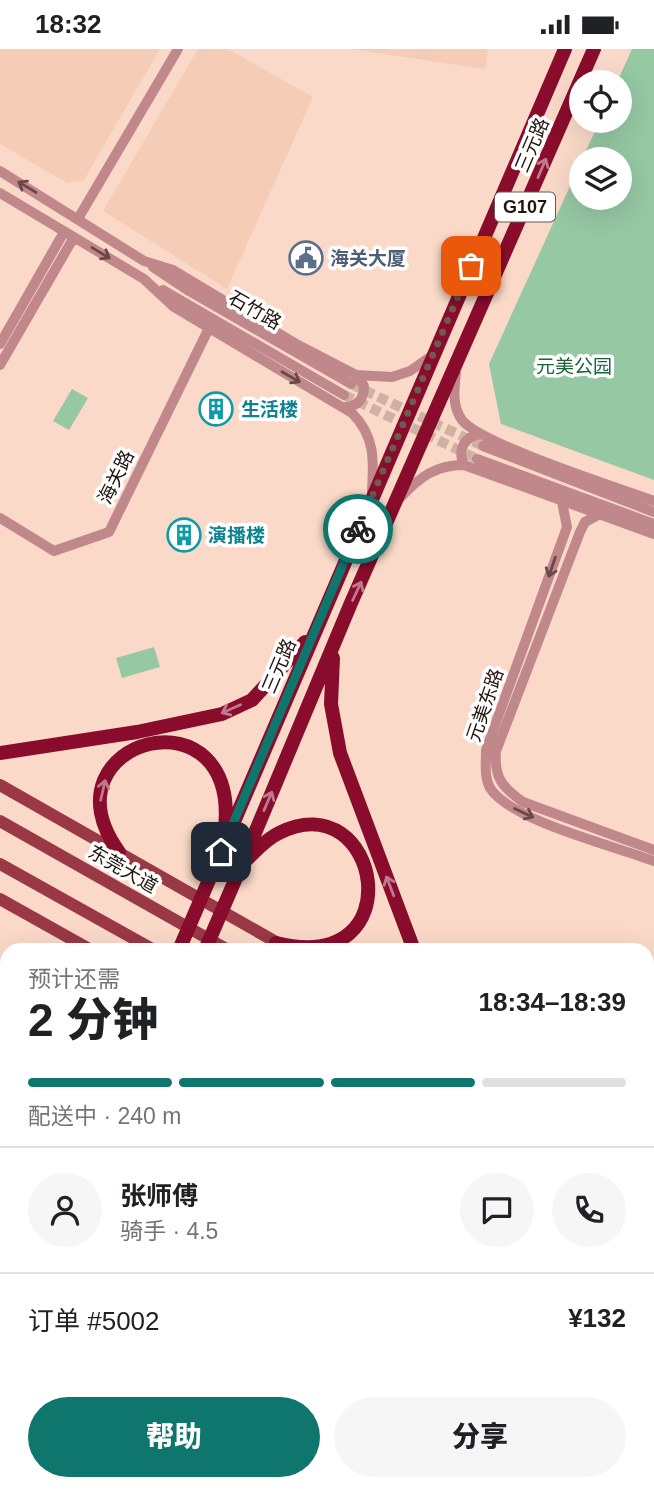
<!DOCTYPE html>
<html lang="zh">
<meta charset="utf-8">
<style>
body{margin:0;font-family:Helvetica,"Noto Sans SC",sans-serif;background:#f6f6f6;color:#202124;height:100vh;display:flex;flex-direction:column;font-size:26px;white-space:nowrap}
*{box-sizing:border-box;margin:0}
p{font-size:23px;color:#757577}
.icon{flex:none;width:38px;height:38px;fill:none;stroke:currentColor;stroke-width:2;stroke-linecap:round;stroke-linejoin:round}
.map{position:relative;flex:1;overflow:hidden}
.side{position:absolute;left:0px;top:894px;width:654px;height:548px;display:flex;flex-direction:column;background:#fff;border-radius:21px 21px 0 0;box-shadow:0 7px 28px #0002}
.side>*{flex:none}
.buttons{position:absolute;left:569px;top:21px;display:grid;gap:14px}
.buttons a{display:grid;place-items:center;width:63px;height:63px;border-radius:50%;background:#fff;box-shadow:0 7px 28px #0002;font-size:35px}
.pin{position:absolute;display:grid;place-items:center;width:60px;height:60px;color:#fff;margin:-30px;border-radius:14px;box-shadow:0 4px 10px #0006}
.courier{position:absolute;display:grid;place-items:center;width:70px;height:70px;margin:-35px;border:5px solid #0f766e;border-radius:50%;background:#fff;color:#222;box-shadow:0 2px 9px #0007}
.headline em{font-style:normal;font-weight:800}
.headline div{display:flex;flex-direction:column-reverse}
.headline{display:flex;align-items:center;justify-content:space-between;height:119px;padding:0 28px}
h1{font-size:46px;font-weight:800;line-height:52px}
.bar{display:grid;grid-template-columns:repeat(4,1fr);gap:10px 7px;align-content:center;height:84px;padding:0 28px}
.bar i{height:9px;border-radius:5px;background:#e0e0e0}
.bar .active{background:#0f766e}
.bar p{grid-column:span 4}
.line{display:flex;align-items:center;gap:18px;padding:0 28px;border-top:2px solid #e0e0e0}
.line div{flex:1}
.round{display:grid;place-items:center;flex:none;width:74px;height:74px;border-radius:37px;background:#f6f6f6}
.primary-button{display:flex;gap:14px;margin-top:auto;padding:14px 28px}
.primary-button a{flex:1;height:80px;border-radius:42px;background:#0f766e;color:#fff;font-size:28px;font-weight:800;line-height:80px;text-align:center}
.primary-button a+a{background:#f6f6f6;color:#202124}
.status{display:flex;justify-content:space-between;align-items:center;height:49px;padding:0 35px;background:#fff;direction:ltr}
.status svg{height:19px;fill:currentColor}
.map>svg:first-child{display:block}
</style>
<div class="status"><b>18:32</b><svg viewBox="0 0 49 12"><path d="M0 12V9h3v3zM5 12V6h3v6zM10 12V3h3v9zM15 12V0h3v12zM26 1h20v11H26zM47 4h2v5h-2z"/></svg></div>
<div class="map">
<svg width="654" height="1441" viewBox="0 0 654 1441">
<rect width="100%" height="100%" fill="#fad9c8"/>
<!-- built -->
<path fill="#f5cdb7" d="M 0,0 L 160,0 L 84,131 L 67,134 L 0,95 Z
M 198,0 L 228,0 L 313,48 L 227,240 L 103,162 Z
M 350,0 L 488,0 L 485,20 Z"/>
<!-- green -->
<path fill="#96c8a4" d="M 632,0 L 654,0 L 654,431 L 501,375 L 489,315 L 581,113 L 581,149 L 620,149 L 620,110 L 582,110 L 600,72 L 620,72 L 617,33 Z
M 72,340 L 88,349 L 69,381 L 53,372 Z
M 154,598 L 160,618 L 122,629 L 116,609 Z"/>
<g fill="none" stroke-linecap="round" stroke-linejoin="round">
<!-- minor-tunnel -->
<path stroke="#cfb2a3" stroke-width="10" stroke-dasharray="10 5" stroke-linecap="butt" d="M 351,335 L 483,397
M 344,346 L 477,410"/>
<!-- minor -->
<path stroke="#c1888b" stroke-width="10" d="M 0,122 L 144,212 L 173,221 L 298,296 L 356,326 L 392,328 L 410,322 L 430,308
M 0,144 L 144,230 L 174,258 L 352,364 C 375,387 374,411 372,442
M 79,168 L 178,0
M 153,218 L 189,242 L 351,335
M 163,241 L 344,346
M 0,295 L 64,183
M 0,316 L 74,188
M 456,324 C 454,341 452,357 462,371 C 480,395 619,439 654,452
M 344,358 C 358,358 364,350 364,337 L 356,326
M 483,397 L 654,463
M 477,410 L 654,475
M 464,416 C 457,401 464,388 480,385
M 401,448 C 420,428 435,416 464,416 L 654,485
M 562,453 L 567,478 L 486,701 C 486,713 484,728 490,739 C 511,772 615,797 654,812
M 598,466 L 585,473 L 580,483 L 496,702 C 494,729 502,738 523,753 L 654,801
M 0,469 L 54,502 L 109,483 L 209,279
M 648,987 L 654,976
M 648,1001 L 654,989
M 0,1398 L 7,1401
M 101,1435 L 116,1441
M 432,1435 L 434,1441
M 139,1441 L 141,1435
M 474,1441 L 477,1435"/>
<!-- major -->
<path stroke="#9a3846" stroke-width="12" d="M 0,736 L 283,897
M 0,772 L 228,901
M 0,815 L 154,901
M 0,850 L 91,901
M 648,1104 L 654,1107
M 648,1138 L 654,1142
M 648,1183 L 654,1186
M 648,1212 L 654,1216"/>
<!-- highway -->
<path stroke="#8a0c2d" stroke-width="14" d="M 333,609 L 331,655 L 340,704 L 414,901
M 0,704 L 137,683 L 222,665 L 252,651 L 305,593
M 119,803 C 37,690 247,633 224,788
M 221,803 L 565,0
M 246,811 C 256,802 266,790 279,784 C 381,733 415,929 276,894
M 242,815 L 351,554 L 594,0
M 0,1009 L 7,1030
M 0,1320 L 7,1302
M 0,1372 L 7,1354"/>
<!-- highway-bridge -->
<path stroke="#8a0c2d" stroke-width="14" d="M 179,901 L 221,803
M 205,901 L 242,815"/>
</g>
<!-- one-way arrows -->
<defs><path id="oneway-shaft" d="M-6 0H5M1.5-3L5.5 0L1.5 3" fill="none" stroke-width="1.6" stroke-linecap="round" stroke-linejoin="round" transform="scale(1.75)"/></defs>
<g stroke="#bf798c">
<use href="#oneway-shaft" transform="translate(542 119) rotate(-67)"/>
<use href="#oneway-shaft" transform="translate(357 542) rotate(-65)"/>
<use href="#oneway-shaft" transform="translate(231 660) rotate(156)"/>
<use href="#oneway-shaft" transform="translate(103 741) rotate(-77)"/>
<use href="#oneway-shaft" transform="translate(268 752) rotate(-67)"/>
<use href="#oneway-shaft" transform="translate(390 837) rotate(-111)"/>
</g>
<g stroke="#694947">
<use href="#oneway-shaft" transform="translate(27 138) rotate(-149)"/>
<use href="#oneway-shaft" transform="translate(101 204) rotate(31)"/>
<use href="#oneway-shaft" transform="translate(291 328) rotate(30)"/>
<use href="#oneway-shaft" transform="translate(552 518) rotate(109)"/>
<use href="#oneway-shaft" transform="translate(524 764) rotate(25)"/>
</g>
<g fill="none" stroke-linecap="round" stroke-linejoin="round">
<!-- done -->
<path stroke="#6d5a50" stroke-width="7" stroke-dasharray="0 12.6" d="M 358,480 L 471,217"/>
<!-- route -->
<path stroke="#0f766e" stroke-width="9" d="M 221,803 L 358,480"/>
</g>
<!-- icons -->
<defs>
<symbol id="civic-ring" viewBox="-11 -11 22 22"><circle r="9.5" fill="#fff" stroke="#5c6f8a" stroke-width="1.5"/><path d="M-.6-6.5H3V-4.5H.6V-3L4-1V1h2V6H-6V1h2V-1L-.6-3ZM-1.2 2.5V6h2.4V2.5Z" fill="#5c6f8a"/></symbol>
<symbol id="building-ring" viewBox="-11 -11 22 22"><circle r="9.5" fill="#fff" stroke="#0f9aa8" stroke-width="1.5"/><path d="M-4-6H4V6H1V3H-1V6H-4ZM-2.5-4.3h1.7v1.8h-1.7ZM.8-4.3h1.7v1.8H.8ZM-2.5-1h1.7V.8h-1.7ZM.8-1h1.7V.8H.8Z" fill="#0f9aa8"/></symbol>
</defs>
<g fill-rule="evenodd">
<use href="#civic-ring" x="287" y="190" width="38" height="38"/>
<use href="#building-ring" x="197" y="341" width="38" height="38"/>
<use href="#building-ring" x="165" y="467" width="38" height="38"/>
</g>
<g text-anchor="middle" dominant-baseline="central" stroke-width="7" stroke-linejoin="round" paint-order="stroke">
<!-- shield labels -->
<rect fill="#fff" stroke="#645b57" stroke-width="2" x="495" y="143.5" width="60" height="29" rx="5"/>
<g font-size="18" font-weight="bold" fill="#21150f">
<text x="525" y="158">G107</text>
</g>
<!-- street labels -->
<g font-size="19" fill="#21150f" stroke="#fff">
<text transform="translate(532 96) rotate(-67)">三元路</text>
<text transform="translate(255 261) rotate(30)">石竹路</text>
<text transform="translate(116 428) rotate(-64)">海关路</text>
<text transform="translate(279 617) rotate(-67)">三元路</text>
<text transform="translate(485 656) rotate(-71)">元美东路</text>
<text transform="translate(123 820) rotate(30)">东莞大道</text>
</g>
<!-- service labels -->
<g font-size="19" font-weight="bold" fill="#4e5e75" stroke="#fff" text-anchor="start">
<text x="330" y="209">海关大厦</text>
</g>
<!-- park labels -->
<g font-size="19" fill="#196338" stroke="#fff">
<text x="574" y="317">元美公园</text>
</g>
<!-- culture labels -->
<g font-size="19" font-weight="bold" fill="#0d838f" stroke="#fff" text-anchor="start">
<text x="241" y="360">生活楼</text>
<text x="208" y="486">演播楼</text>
</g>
</g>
</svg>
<div class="buttons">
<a><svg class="icon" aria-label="locate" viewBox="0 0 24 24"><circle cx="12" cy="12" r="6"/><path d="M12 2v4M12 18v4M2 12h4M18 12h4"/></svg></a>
<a><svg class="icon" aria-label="layers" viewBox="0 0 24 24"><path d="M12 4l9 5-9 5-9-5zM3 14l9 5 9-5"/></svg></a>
</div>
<div class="pin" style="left:471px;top:217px;background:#ea580c"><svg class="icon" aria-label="bag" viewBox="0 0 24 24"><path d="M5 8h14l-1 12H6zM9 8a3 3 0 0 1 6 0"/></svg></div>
<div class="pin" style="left:221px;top:803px;background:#1f2937"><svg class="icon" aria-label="home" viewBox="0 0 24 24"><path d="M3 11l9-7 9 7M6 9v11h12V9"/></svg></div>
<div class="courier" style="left:358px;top:480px"><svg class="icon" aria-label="bike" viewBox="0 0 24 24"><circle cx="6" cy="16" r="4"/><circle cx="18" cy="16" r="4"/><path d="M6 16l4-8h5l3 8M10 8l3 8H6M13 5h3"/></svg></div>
<section class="side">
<div class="headline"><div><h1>2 分钟</h1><p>预计还需</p></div><em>18:34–18:39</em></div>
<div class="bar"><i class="active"></i><i class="active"></i><i class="active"></i><i></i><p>配送中 · 240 m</p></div>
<div class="line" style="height:126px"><a class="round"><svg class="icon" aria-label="person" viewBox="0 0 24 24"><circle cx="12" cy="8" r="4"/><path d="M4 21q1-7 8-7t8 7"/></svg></a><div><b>张师傅</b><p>骑手 · 4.5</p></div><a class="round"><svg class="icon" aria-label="chat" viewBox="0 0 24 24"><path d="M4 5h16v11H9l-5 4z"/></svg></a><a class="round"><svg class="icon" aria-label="phone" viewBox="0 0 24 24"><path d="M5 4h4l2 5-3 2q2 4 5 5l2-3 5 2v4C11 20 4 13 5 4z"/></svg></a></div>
<div class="line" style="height:91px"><div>订单 #5002</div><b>¥132</b></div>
<div class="primary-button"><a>帮助</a><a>分享</a></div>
</section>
</div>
